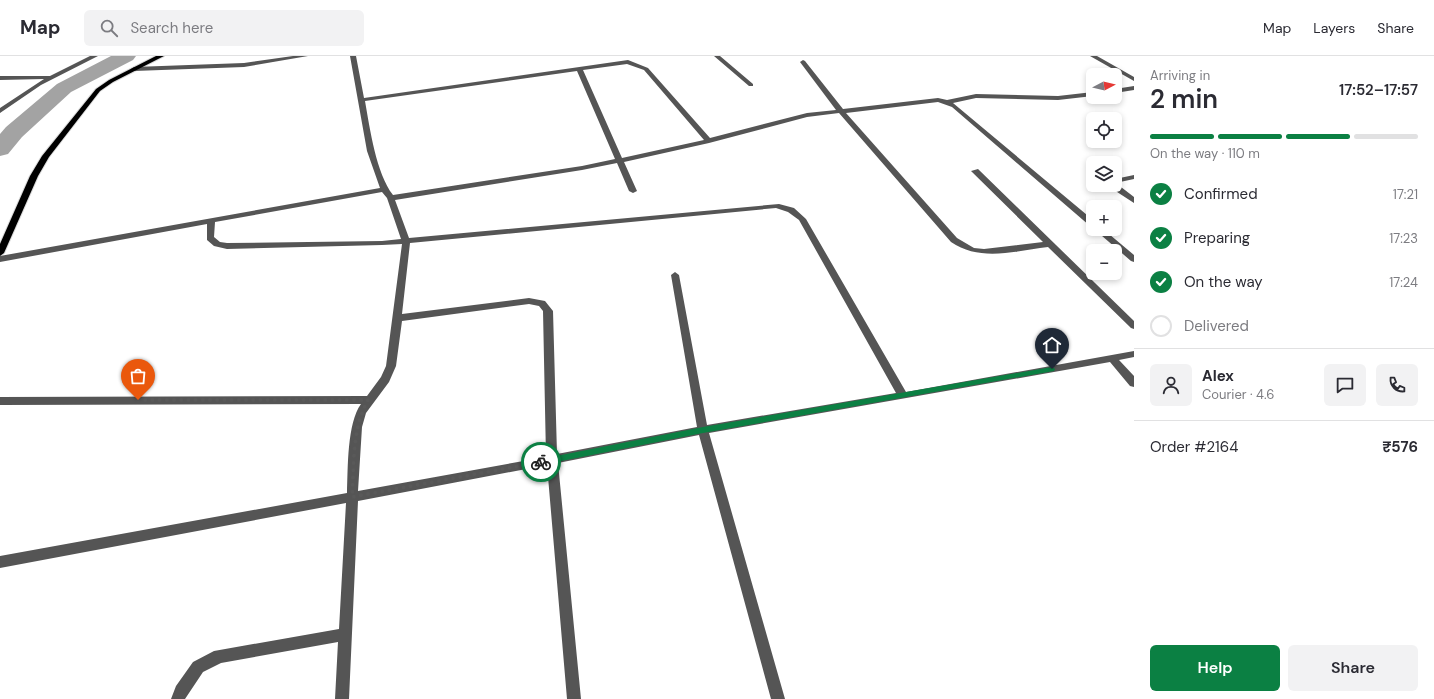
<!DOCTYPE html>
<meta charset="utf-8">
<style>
body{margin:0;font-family:"DM Sans",sans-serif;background:#f2f2f3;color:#2b2b33;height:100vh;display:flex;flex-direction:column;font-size:15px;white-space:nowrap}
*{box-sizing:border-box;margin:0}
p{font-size:13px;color:#7c7c81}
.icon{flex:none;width:22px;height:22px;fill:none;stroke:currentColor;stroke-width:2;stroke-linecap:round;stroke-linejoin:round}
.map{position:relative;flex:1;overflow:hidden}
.side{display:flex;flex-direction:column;background:#fff;width:300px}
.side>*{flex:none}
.needle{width:26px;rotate:83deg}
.buttons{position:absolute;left:1086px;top:12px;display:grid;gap:8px}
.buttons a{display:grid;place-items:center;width:36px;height:36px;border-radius:6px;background:#fff;box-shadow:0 2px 6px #0003;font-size:20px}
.pin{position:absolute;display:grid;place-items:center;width:34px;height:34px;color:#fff;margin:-41px -17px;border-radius:50% 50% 50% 0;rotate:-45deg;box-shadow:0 0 4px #0007}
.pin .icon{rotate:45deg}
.courier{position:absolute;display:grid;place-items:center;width:40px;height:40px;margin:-20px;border:3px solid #0b8043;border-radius:50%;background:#fff;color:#222;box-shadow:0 1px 5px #0007}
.overview em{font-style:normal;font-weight:600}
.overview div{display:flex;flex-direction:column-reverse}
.overview{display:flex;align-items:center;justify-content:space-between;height:68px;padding:0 16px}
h1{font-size:26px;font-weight:600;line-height:30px}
.bar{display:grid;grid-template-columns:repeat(4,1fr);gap:6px 4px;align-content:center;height:48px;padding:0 16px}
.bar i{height:5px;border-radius:3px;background:#e1e1e2}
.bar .active{background:#0b8043}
.bar p{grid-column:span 4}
.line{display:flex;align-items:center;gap:10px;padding:0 16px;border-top:1px solid #e1e1e2}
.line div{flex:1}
.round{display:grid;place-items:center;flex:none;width:42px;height:42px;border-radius:6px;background:#f2f2f3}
ol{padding:0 16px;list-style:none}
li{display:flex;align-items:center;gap:12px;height:44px}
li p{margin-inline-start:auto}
li .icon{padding:4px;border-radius:50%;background:#0b8043;color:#fff;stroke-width:4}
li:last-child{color:#7c7c81}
li i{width:22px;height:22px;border:2px solid #e1e1e2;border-radius:50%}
.primary-button{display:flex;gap:8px;margin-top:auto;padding:8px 16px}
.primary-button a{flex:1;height:46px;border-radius:6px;background:#0b8043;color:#fff;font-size:16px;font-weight:600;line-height:46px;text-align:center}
.primary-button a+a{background:#f2f2f3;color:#2b2b33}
header{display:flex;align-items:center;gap:24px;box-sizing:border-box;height:56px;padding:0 20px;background:#fff;border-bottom:1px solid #e1e1e2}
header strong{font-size:19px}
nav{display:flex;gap:22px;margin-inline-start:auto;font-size:14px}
.search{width:280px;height:36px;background:#f2f2f3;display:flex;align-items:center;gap:10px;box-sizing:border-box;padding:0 14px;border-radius:6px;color:#7c7c81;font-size:15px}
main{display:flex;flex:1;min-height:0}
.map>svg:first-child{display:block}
</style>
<header>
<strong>Map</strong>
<div class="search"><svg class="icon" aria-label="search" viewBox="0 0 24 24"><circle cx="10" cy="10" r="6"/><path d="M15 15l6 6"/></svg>Search here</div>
<nav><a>Map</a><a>Layers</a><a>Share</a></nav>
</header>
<main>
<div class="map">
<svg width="1134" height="643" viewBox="0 0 1134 643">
<rect width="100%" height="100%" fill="#fff"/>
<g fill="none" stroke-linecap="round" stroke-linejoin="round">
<!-- canal -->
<path fill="#a3a3a3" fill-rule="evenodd" d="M 111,0 L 136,0 L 133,4 L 71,36 L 22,81 L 8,98 L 0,100 L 0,78 L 6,71 L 57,28 Z"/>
<defs>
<path id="major" d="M 156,0 L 164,0 L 113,26 L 100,35 L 49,101 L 38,120 L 4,197 L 0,200 L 0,188 L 30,120 L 42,100 L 96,33 L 109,24 Z"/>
</defs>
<!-- major casing -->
<use href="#major" stroke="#dbdbdb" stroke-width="2"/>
<!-- minor -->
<path fill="#555" fill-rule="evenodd" d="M 90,0 L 98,0 L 41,29 L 0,57 L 0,52 L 44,23 L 0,24 L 0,20 L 50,20 Z
M 293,0 L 308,0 L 244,11 L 134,15 L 131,13 L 134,11 L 244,7 Z
M 350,0 L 356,0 L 364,42 L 628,4 L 648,12 L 710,82 L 807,57 L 836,54 L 800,6 L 803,4 L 805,5 L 843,53 L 938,42 L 947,44 L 976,38 L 1058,40 L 1093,36 L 1093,40 L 1058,44 L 976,42 L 953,47 L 1093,164 L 1093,170 L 1090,170 L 952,51 L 938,46 L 846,57 L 957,182 L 974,192 L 984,193 L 1043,186 L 971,115 L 978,113 L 1134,265 L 1134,273 L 1131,272 L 1048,191 C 1015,195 980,206 951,186 L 839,57 L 807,61 L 709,87 L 624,106 L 637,135 L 633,137 L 629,135 L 617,107 L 582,114 L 395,144 L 409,182 L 779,148 L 794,152 L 806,163 L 906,336 L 1134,295 L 1134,301 L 1119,304 L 1134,320 L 1134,331 L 1130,330 L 1110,306 L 709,377 L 785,643 L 771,643 L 699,379 L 558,407 L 581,643 L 567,643 L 547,409 L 358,445 L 349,643 L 335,643 L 338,586 L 221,607 L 203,616 L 185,643 L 171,643 L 176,630 L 193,606 L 214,595 L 339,573 L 346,447 L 0,512 L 0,500 L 347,437 C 348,412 347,367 361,348 L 0,349 L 0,341 L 367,340 L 381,321 L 386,310 L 402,188 L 382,189 L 227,193 L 214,190 L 207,184 L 207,168 L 0,206 L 0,200 L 380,132 L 367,95 ZM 627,8 L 644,14 L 704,84 L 622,102 L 583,14 ZM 577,15 L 615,103 L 582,110 L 393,139 C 376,117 370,73 365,45 ZM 382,136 L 387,142 L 401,183 L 382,185 L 227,187 L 220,186 L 214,181 L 215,166 ZM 776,152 L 788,156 L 799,164 L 896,337 L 707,369 L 679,219 L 675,216 L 671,219 L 697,371 L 557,398 L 553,255 L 545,245 L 529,242 L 402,258 L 410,187 ZM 529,248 L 539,250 L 543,255 L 546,401 L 358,435 L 362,371 L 366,357 L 389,326 L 396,310 L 402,265 Z
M 714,0 L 720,0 L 753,28 L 753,30 L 749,30 Z
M 1090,0 L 1097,0 L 1134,21 L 1134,25 Z
M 1134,30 L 1134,34 L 1115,37 L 1115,33 Z
M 1134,119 L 1134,123 L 1120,126 L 1121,131 L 1134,141 L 1134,147 L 1114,134 L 1113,129 L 1115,129 L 1115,123 Z
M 1094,173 L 1103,173 L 1134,199 L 1134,206 L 1131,205 Z"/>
<!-- major -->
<use href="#major" fill="#000" fill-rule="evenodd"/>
</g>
<!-- route -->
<path fill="#0b8043" d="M 1052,311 L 1055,313 L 1054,315 L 703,377 L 541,409 L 538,406 L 541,403 L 703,371 Z"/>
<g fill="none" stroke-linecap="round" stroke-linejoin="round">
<!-- done -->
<path stroke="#595959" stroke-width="4" stroke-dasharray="0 7.2" d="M 138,344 L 368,344 C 352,372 354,409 352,441 L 541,406"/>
</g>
</svg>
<div class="buttons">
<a><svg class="needle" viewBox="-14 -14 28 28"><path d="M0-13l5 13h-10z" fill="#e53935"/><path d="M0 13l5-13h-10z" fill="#7c7c81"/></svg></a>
<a><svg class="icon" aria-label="locate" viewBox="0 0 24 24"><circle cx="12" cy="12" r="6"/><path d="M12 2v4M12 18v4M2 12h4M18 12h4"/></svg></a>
<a><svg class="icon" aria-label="layers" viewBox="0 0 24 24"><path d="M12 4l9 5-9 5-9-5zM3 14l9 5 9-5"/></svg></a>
<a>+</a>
<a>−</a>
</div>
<div class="pin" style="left:138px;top:344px;background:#ea580c"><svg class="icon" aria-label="bag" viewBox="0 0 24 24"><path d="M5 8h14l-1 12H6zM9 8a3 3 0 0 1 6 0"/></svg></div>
<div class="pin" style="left:1052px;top:313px;background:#1f2937"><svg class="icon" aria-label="home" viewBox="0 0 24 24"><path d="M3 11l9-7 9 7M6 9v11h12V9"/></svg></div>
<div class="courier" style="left:541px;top:406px"><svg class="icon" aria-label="bike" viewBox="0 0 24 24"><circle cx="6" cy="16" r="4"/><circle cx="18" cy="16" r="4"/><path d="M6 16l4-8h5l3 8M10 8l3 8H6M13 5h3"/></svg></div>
</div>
<section class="side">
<div class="overview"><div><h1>2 min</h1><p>Arriving in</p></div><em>17:52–17:57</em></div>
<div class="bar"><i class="active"></i><i class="active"></i><i class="active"></i><i></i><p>On the way · 110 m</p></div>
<ol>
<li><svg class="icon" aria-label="check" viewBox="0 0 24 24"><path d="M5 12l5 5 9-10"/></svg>Confirmed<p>17:21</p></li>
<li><svg class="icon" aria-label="check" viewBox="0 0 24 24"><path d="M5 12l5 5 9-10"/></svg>Preparing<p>17:23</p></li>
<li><svg class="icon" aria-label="check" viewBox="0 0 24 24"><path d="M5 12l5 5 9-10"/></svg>On the way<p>17:24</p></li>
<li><i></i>Delivered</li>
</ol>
<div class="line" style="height:72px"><a class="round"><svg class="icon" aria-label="person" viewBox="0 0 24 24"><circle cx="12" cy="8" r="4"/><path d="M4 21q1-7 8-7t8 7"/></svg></a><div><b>Alex</b><p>Courier · 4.6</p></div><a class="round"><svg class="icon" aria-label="chat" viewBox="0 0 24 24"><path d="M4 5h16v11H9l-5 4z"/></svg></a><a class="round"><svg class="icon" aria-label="phone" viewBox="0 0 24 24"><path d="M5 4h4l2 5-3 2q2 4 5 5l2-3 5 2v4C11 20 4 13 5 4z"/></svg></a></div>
<div class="line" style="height:52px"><div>Order #2164</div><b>₹576</b></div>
<div class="primary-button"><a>Help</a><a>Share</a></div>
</section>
</main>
